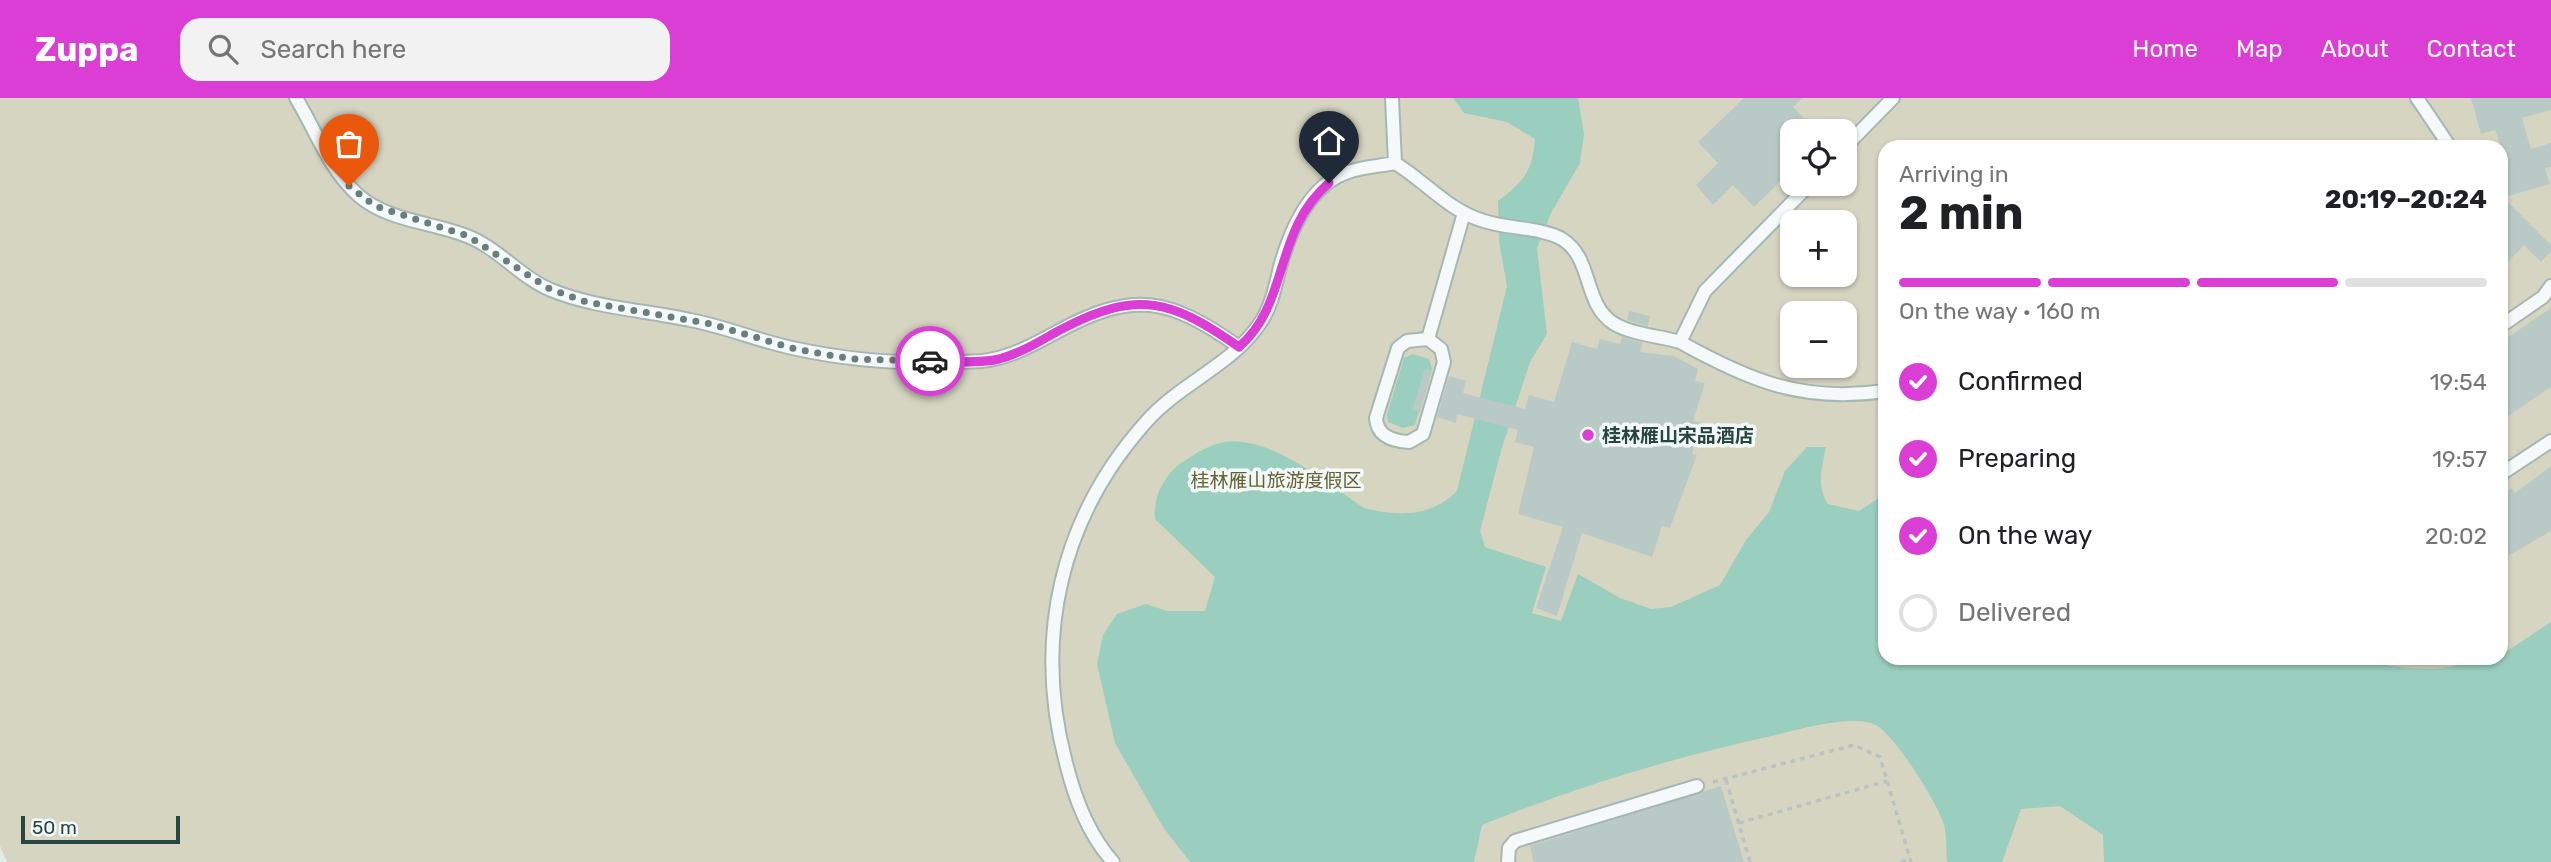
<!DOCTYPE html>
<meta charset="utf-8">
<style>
body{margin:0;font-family:Rubik,"Noto Sans SC",sans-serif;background:#f2f2f2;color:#202124;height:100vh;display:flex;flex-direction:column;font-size:26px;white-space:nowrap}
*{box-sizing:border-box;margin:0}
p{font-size:23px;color:#757577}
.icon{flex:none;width:38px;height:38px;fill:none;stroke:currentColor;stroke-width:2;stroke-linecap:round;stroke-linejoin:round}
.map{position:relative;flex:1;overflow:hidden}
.panel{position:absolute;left:1878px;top:42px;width:630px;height:525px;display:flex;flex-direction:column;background:#fff;border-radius:21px;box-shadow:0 2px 5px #0004}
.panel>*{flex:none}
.buttons{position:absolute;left:1780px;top:21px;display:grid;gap:14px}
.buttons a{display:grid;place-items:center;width:77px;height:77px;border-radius:14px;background:#fff;box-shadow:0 2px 5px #0004;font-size:35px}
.scale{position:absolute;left:21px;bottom:18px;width:159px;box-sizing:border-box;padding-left:7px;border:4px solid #284540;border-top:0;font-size:19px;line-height:24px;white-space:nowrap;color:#284540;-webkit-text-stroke:5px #f2f9f7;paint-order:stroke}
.pin{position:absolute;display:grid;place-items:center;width:60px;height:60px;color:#fff;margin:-72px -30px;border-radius:50% 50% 50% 0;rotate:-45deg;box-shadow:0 0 7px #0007}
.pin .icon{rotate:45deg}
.courier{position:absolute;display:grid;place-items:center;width:70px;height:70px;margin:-35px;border:5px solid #da3ed5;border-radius:50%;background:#fff;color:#222;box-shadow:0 2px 9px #0007}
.overview em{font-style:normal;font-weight:700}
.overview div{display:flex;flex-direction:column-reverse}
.overview{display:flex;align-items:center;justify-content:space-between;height:119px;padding:0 21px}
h1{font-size:46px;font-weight:700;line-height:52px}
.bar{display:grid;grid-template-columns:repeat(4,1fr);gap:10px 7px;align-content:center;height:84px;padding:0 21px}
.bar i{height:9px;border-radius:5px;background:#e0e0e0}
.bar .active{background:#da3ed5}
.bar p{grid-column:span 4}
ol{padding:0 21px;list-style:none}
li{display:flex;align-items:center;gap:21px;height:77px}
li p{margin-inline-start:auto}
li .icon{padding:7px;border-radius:50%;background:#da3ed5;color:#fff;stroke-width:4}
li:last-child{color:#757577}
li i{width:38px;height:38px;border:4px solid #e0e0e0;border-radius:50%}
header{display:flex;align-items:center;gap:42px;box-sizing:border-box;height:98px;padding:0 35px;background:#da3ed5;color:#fff}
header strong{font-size:33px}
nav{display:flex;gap:38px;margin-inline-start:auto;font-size:24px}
.search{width:490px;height:63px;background:#f2f2f2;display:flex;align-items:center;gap:18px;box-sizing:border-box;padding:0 24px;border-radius:21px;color:#757577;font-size:26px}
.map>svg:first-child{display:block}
</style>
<header>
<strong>Zuppa</strong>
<div class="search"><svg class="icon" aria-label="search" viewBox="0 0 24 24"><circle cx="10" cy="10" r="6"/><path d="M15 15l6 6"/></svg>Search here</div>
<nav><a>Home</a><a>Map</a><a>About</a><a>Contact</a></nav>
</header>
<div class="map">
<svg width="2551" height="764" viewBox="0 0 2551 764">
<rect width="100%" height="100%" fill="#e2ece9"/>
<!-- green -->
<path fill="#d6d5c2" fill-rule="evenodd" d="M 0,0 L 2551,0 L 2551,764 L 7,764 L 0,748 ZM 1792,33 L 1844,33 L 1844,86 L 1792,86 ZM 1885,49 L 2501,49 L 2501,560 L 1885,560 ZM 1792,124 L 1844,124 L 1844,177 L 1792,177 ZM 1792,215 L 1844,215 L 1844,268 L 1792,268 Z"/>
<!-- water -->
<path fill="#9acebe" d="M 1453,0 L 1578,0 L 1584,36 L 1580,65 L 1551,115 L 1537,150 L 1547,236 L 1530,264 L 1501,353 L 1480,433 L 1485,449 L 1546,469 L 1532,515 L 1561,523 L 1578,476 L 1620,500 L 1651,511 L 1671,509 L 1720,487 L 1746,442 L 1769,414 L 1785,373 L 1807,349 L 1826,349 C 1822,370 1816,387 1828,406 L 1859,413 L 1885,396 L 1885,560 L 2354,560 C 2381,568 2413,572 2441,570 C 2462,568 2480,560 2501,560 L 2501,557 L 2551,524 L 2551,764 L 2104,764 L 2103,737 L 2060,708 L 2021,711 L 2002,764 L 1947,764 C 1946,752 1947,738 1944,727 C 1939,707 1894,636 1876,627 C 1853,616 1800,631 1776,637 C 1675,659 1578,688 1482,727 L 1474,764 L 1190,764 L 1163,729 L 1115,645 L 1097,566 L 1103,537 L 1117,516 L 1146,506 L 1167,513 L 1205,513 L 1215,479 L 1155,421 C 1153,399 1163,379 1181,365 C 1193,357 1210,346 1224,344 C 1270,337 1329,386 1364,410 C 1399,419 1431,419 1457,393 L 1507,188 L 1499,143 L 1498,103 C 1523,84 1533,73 1535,41 L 1507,24 L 1464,15 Z
M 1413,256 L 1429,261 L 1432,270 L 1415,327 L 1403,330 L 1388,324 L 1387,317 L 1404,260 Z"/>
<!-- building -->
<path fill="#b9cac6" d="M 1744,0 L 1802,0 L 1793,9 L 1816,33 L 1792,33 L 1792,72 L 1754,109 L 1733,87 L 1713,107 L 1696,87 L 1718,65 L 1698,44 Z
M 2471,0 L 2551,0 L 2551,12 L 2522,20 L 2531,51 L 2551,45 L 2551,69 L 2545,70 L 2550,86 L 2508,98 L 2501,73 L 2501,49 L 2495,32 L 2481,36 Z
M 2501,97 L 2551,147 L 2551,153 L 2541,164 L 2524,147 L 2501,171 Z
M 2551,210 L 2551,289 L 2501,323 L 2501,244 Z
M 1629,213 L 1650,218 L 1648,228 L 1627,222 Z
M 1622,239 L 1643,245 L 1640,254 L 1674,258 L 1698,271 L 1695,283 L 1705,285 L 1693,323 L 1702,325 L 1692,356 L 1697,357 L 1670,430 L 1662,428 L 1652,459 L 1582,435 L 1557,518 L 1536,510 L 1563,429 L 1518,416 L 1534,349 L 1515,344 L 1518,332 L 1457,316 L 1456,325 L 1437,319 L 1449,278 L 1466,283 L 1463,295 L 1525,311 L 1529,297 L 1554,304 L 1572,244 L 1597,251 L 1600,241 L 1620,246 Z
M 1425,271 L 1432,273 L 1420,314 L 1412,312 Z
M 2551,368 L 2551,433 L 2501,462 L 2501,397 L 2512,390 L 2515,395 Z
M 1721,688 L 1744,764 L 1534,764 L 1530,748 Z"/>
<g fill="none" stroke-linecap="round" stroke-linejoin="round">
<defs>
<path id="service" d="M 296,0 C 316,33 329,71 358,97 C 387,123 432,124 467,138 C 498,150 520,179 551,192 C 595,210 644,212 690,222 C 727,229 761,244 797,251 C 857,264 921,267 982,263 C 1009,260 1031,248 1055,235 C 1133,192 1168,199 1239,249
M 1392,0 L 1395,65
M 2417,0 L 2450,49
M 1844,50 L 1893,0
M 2501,228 L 2543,199 L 2551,188
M 1428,241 L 1441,251 L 1444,264 L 1423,336 L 1409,344 C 1392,343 1377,338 1376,320 L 1398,250 L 1407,243 L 1428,241 L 1464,115
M 1680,244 C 1750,283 1803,305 1885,293
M 2501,376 L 2551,343
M 1113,764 C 1088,736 1075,701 1066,665 C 1033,541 1060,420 1146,324 C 1178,287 1231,267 1258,228 C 1271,211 1275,190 1280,169 C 1290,133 1309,87 1348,74 C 1363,69 1380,68 1395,65 C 1426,84 1449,113 1484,123 C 1507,131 1541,129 1562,141 C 1593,160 1583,205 1613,225 C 1630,236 1660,238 1680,244 L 1705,193 L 1810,86
M 1508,764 L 1509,750 L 1515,743 L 1697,688"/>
</defs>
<!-- service casing -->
<use href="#service" stroke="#a6b7b3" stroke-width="16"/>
<!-- path -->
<path stroke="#b8c3c2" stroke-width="3.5" stroke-dasharray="5 5" stroke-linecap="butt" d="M 1726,682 L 1750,764
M 1713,684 L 1854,647 L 1880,659 L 1911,764
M 1739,725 L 1887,683
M 1901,764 L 1910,761"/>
<!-- service -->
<use href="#service" stroke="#f5f9f9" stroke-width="12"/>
</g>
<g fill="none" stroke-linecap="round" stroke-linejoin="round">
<!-- done -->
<path stroke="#697f7b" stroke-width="7" stroke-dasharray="0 12.6" d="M 349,88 L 375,108 L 468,138 L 548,190 L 586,204 L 711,226 L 795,251 L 852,261 L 930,263"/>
<!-- route -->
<path stroke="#da3ed5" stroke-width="9" d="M 930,263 C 952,263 977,266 999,261 C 1022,255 1041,242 1062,231 C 1138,191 1172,202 1239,249 C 1290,205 1273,133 1329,85"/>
</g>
<!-- markers -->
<circle fill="#da3ed5" stroke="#f2f9f7" stroke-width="2.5" cx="1588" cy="337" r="7"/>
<g text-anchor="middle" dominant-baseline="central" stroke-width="7" stroke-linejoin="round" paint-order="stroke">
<!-- poi labels -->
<g font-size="19" font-weight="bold" fill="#284540" stroke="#f2f9f7" text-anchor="start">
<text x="1602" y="337">桂林雁山宋品酒店</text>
</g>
<!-- park labels -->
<g font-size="19" fill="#626234" stroke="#f2f9f7">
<text x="1276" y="382">桂林雁山旅游度假区</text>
</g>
</g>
</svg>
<div class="buttons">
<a><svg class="icon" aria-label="locate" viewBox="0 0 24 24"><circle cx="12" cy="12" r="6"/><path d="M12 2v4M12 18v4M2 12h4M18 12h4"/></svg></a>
<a>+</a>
<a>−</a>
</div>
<div class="scale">50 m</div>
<div class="pin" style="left:349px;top:88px;background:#ea580c"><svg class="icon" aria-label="bag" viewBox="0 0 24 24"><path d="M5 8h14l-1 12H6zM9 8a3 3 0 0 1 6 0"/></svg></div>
<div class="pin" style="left:1329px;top:85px;background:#1f2937"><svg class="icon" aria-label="home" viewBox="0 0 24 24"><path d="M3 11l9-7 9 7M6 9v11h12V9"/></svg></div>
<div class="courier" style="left:930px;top:263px"><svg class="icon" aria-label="car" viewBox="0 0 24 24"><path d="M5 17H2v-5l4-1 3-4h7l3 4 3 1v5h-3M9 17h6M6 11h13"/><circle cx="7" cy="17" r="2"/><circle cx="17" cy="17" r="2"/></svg></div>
<section class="panel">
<div class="overview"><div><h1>2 min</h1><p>Arriving in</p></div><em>20:19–20:24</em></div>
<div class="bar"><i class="active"></i><i class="active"></i><i class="active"></i><i></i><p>On the way · 160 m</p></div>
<ol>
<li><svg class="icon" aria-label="check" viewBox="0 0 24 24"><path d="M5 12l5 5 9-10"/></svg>Confirmed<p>19:54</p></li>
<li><svg class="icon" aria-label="check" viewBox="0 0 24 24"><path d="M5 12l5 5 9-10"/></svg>Preparing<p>19:57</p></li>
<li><svg class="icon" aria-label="check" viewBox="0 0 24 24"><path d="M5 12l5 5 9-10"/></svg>On the way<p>20:02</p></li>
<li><i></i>Delivered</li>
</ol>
</section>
</div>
